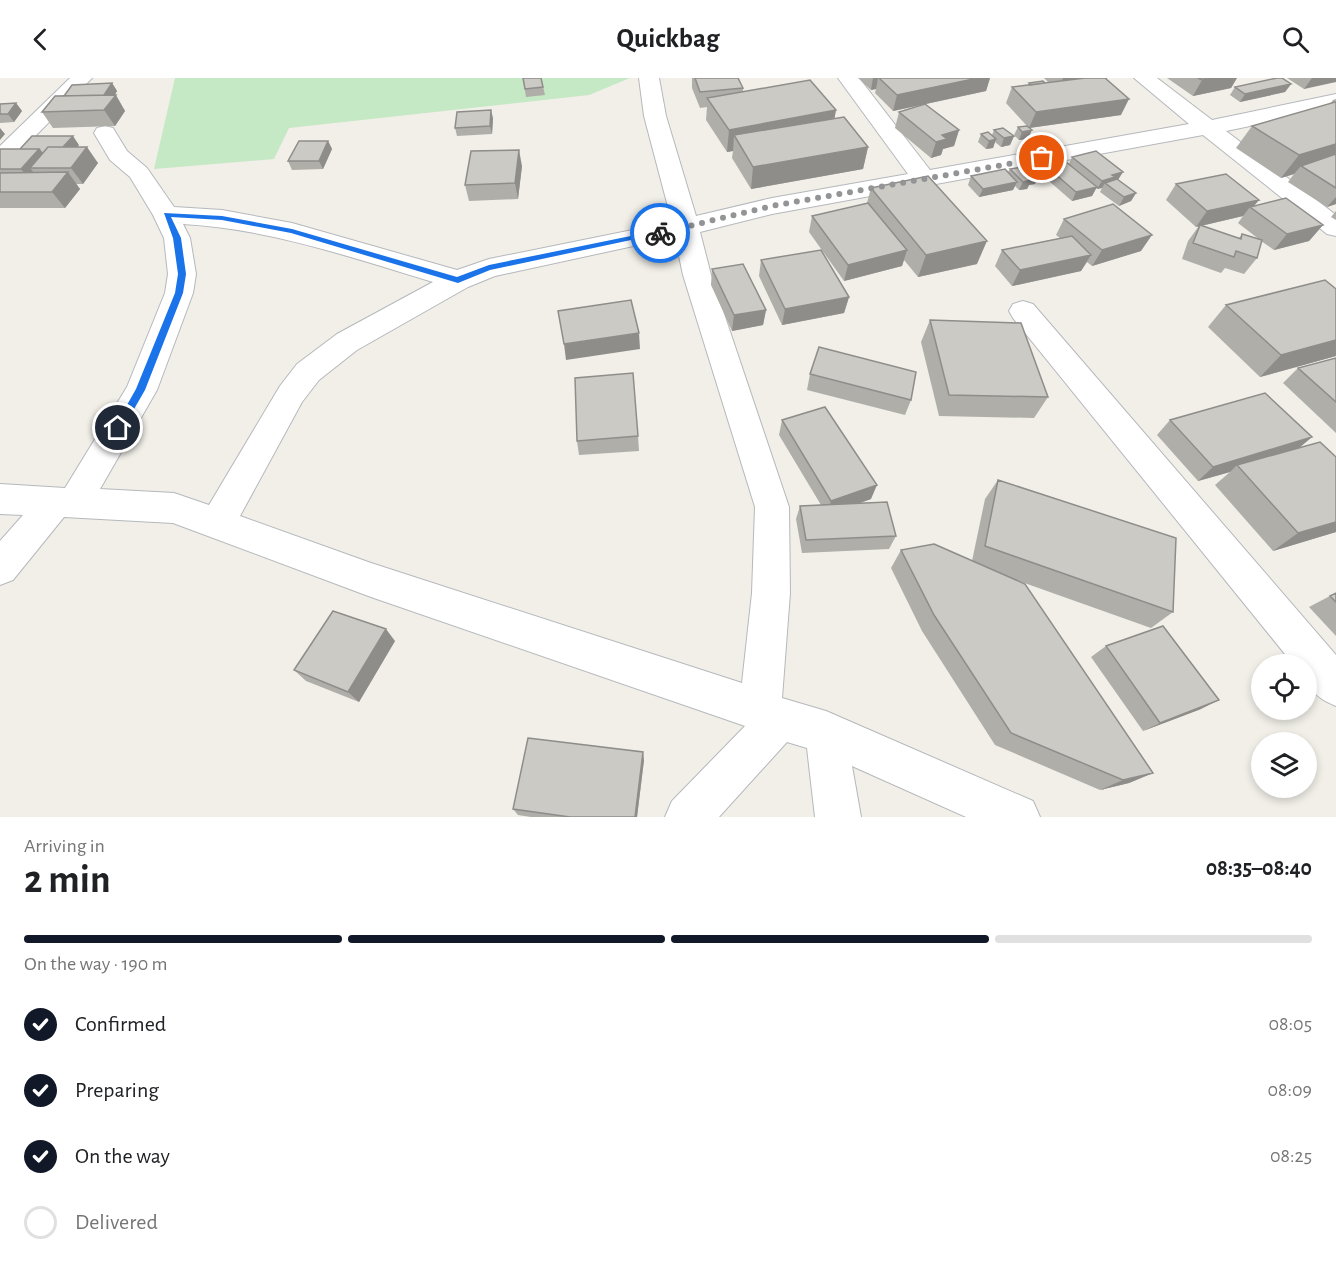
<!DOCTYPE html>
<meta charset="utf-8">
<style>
body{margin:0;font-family:"Alegreya Sans",sans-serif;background:#f2f2f2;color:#202124;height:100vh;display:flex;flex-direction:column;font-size:22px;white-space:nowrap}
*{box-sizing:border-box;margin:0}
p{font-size:20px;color:#757577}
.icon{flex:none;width:33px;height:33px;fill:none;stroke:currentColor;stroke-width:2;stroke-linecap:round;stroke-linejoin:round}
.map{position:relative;height:739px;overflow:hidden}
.panel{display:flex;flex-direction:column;background:#fff;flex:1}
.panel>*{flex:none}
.buttons{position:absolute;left:1251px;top:576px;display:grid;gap:12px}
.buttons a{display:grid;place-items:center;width:66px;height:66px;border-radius:50%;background:#fff;box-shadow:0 3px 9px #0003;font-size:30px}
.pin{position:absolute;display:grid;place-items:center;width:51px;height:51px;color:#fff;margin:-26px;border:3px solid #fff;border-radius:50%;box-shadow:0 2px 6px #0007}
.courier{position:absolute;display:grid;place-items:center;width:60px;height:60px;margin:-30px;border:4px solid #1a73e8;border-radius:50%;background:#fff;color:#222;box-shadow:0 2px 8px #0007}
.head em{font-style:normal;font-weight:700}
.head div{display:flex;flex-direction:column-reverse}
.head{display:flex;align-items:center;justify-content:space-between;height:102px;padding:0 24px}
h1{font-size:39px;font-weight:700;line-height:45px}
.bar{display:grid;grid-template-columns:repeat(4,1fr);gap:9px 6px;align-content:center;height:72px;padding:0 24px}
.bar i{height:8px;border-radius:4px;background:#e0e0e0}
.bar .active{background:#111827}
.bar p{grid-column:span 4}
ol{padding:0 24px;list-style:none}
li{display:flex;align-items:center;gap:18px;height:66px}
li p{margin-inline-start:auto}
li .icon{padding:6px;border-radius:50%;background:#111827;color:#fff;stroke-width:4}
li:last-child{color:#757577}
li i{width:33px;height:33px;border:3px solid #e0e0e0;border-radius:50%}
header{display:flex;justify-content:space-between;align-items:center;height:78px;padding:0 24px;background:#fff;font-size:27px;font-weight:700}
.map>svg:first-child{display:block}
</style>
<header><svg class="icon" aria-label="back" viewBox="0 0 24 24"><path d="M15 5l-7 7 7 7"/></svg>Quickbag<svg class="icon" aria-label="search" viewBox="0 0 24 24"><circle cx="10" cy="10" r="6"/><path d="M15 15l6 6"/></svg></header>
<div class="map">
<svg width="1336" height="739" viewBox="0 0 1336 739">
<rect width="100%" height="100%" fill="#f1efe8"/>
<!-- green -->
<path fill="#c5e8c5" d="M 175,0 L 630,0 L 589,17 L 289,50 L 274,81 L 154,91 Z"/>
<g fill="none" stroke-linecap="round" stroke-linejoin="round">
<defs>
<path id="minor" d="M 70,0 L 92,0 L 8,86 L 0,88 L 0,68 Z
M 639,0 L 659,0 L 666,38 L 696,138 L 772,120 L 908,96 L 838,0 L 859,0 L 930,92 L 1189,46 L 1134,0 L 1157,0 L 1212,42 L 1336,16 L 1336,30 L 1226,53 L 1336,137 L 1336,158 L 1327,156 L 1203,57 L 772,136 L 700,154 L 711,197 L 789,429 L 790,515 L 782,620 L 826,633 L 1033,723 L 1040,739 L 966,739 L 852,688 L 861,739 L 815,739 L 807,670 L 787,664 L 719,739 L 665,739 L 672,723 L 745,648 L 371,519 L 173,445 L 64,439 L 13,502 L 0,507 L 0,463 L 23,437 L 0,436 L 0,406 L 65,410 L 127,309 L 165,215 L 168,196 L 164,160 L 153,137 L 130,99 L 110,82 L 94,55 L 97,50 L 105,48 L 113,50 L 127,73 L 147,90 L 174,129 L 222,132 L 292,145 L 457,192 L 489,181 L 672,144 L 644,38 ZM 183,146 C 270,151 350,179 433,204 L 337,256 L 297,286 L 280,308 L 209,427 L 174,415 L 100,411 L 157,312 L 193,215 L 196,196 L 190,160 ZM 675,159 L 683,197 L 755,429 L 752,515 L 742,605 L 371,485 L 240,438 L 302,324 L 319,302 L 357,272 L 468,209 L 495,198 Z
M 1023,223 L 1033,226 L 1336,577 L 1336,628 C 1314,619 1306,610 1306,586 L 1293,586 L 1013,240 L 1009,233 L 1013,226 Z"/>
</defs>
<!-- minor casing -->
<use href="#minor" stroke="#b5b8bc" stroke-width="2"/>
<!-- minor -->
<use href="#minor" fill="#fff" fill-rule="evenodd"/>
</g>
<!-- wall -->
<path fill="#afaea9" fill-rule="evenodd" d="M 523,0 L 541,0 L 545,17 L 526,19 Z
M 692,0 L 738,0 L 743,10 L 743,14 L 836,32 L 834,41 L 868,69 L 863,91 L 751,111 L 732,80 L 733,73 L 727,74 L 706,42 L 707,29 L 700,30 L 692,10 Z
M 858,0 L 990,0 L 986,13 L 893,33 L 875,15 L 876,11 L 871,12 Z
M 1044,0 L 1107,0 L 1106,1 L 1121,37 L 1029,50 L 1028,61 L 1019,62 L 1014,57 L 1018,49 L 1027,48 L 1006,25 L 1012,9 L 1028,7 L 1029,5 L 1049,5 Z
M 1167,0 L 1237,0 L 1231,10 L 1193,18 Z
M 1287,0 L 1336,0 L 1304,11 Z
M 112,5 L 117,13 L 115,17 L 125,33 L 115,48 L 53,50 L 42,34 L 64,18 Z
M 1291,6 L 1285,14 L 1240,24 L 1230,17 L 1235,9 Z
M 1336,21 L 1336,126 L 1327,129 L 1288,104 L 1294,96 L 1281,100 L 1236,70 L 1252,48 L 1330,26 L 1333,22 Z
M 16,25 L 22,33 L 14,44 L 0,45 L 0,26 Z
M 899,34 L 959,52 L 954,68 L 943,71 L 941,77 L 931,80 L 895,50 Z
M 493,40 L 492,56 L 457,58 L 455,50 Z
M 994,52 L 1014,58 L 1010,67 L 1001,69 L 995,64 L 993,70 L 986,71 L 978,64 L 981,56 L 992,57 Z
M 328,63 L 332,71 L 323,91 L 292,92 L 288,83 Z
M 79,67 L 77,69 L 98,85 L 83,106 L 76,106 L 80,111 L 65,130 L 0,130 L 0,71 L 20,71 Z
M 1072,79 L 1118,102 L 1136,115 L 1131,123 L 1119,128 L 1100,114 L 1102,110 L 1097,111 L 1096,110 L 1092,118 L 1072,123 L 1042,97 L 1046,88 L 1069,86 Z
M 522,88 L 518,121 L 469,123 L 465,107 Z
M 1010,91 L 1035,106 L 1029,107 L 1027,111 L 1019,112 L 1015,108 L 1013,112 L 979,119 L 968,107 L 971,98 L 1008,95 Z
M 1176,106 L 1259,122 L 1254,128 L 1323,147 L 1309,163 L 1274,172 L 1261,163 L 1257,180 L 1244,196 L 1225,190 L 1221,195 L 1182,181 L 1188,163 L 1199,148 L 1196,149 L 1166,122 ZM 1243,138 L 1238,145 L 1260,162 L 1242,156 L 1239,160 L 1201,148 Z
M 871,110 L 977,186 L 918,199 L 904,182 L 902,188 L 844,203 L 809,154 L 812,138 L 867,125 Z
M 1336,133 L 1336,142 L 1331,139 Z
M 1064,141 L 1141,173 L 1092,188 L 1087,184 L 1081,193 L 1012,208 L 995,188 L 1002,172 L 1060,160 L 1056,157 Z
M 761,182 L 849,219 L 844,235 L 782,247 L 759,198 Z
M 712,191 L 766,232 L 763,247 L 732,253 L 711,207 Z
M 1336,211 L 1336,278 L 1260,299 L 1208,249 L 1226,227 Z
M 930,242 L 1048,319 L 1034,340 L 939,338 L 921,264 Z
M 1336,280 L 1336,355 L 1283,305 L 1298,290 Z
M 810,296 L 911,322 L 905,337 L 807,312 Z
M 782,342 L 871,421 L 858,426 L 896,458 L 889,471 L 802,475 L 796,441 L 800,428 L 821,427 L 779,357 Z
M 1170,342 L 1312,359 L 1299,370 L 1336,379 L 1336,454 L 1273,473 L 1215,407 L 1230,394 L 1198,403 L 1157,357 Z
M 638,358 L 639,373 L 579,377 L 577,363 Z
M 998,402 L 1173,534 L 1151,550 L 1013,501 L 1153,695 L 1129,705 L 1100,712 L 995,667 L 922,553 L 891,490 L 901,472 L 972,483 L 985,421 Z
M 1336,515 L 1336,558 L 1309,529 L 1330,518 Z
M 395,563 L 359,624 L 306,603 L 294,592 Z
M 1106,568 L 1201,631 L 1143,653 L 1091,579 Z
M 644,682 L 637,739 L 531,739 L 518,737 L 513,731 Z"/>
<!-- shaded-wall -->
<path fill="#8f8d8a" d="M 873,0 L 878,0 L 876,11 L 871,12 Z
M 978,0 L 990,0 L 986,13 L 893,33 L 897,17 Z
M 1063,0 L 1107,0 L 1103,7 L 1057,13 Z
M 1214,0 L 1237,0 L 1231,10 L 1193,18 L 1202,2 Z
M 1312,0 L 1336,0 L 1336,4 L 1304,11 Z
M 112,5 L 117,13 L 110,25 L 116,17 L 125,33 L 115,48 L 104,32 L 103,19 Z
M 1291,6 L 1285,14 L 1240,24 L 1245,16 Z
M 1129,21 L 1121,37 L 1029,50 L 1036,34 Z
M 16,25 L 22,33 L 14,44 L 8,36 Z
M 491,32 L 493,40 L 492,56 L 490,48 Z
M 836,32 L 832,54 L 734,57 L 733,73 L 727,74 L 729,52 Z
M 0,50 L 5,56 L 0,62 Z
M 959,52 L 954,68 L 943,71 L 941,77 L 931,80 L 936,64 L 942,57 Z
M 1032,52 L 1028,61 L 1019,62 L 1022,54 Z
M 73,58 L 79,67 L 64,83 L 58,75 Z
M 1014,58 L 1010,67 L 1001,69 L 1004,60 Z
M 996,61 L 993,70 L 986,71 L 989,63 Z
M 328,63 L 332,71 L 323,91 L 319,83 Z
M 1336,66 L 1336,83 L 1301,88 L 1294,96 L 1281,100 L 1299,77 Z
M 87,69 L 98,85 L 83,106 L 71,90 Z
M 868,69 L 863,91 L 751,111 L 753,89 Z
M 39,71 L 51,87 L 30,90 L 39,101 L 34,107 L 21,91 Z
M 519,72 L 522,88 L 518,121 L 515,105 Z
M 68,94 L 80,111 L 65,130 L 52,114 Z
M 1123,94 L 1118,102 L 1105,105 L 1102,110 L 1097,111 L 1102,103 L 1112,97 Z
M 1039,98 L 1035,106 L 1029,107 L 1027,111 L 1019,112 L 1023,104 L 1028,100 Z
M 1017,104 L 1013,112 L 979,119 L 983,111 Z
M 1097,109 L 1092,118 L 1072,123 L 1076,114 Z
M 1136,115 L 1131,123 L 1119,128 L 1124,119 Z
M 1336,119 L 1336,126 L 1327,129 Z
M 1259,122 L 1252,130 L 1250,129 L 1243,138 L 1196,149 L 1207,133 Z
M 1323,147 L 1309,163 L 1274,172 L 1287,156 Z
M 1152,157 L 1141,173 L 1092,188 L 1102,172 Z
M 987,163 L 977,186 L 918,199 L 926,177 Z
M 907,172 L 902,188 L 844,203 L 848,187 Z
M 1091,177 L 1081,193 L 1012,208 L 1020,192 Z
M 849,219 L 844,235 L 782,247 L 785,231 Z
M 766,232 L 763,247 L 732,253 L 734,237 Z
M 639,255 L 640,271 L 566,282 L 564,266 Z
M 1336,262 L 1336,278 L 1260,299 L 1281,277 Z
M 1312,359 L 1294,374 L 1237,387 L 1230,394 L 1198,403 L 1213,389 Z
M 877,407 L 871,421 L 827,436 L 831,423 Z
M 1336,444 L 1336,454 L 1273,473 L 1298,455 Z
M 386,551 L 395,563 L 359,624 L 348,614 Z
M 1219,622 L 1201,631 L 1143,653 L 1160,645 Z
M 643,674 L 644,682 L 637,739 L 635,739 Z
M 1153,695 L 1129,705 L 1100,712 L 1123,702 Z"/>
<!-- building -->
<path fill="#cccac5" stroke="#8f8d8a" stroke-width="1.5" d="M 523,0 L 541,0 L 543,9 L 525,11 Z
M 695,0 L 738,0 L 743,10 L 700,14 Z
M 879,0 L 978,0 L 897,17 Z
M 1085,0 L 1105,0 L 1129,21 L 1036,34 L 1012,9 Z
M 1198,0 L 1214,0 L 1202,2 Z
M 1277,0 L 1282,0 L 1291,6 L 1245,16 L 1235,9 Z
M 810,2 L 836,32 L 729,52 L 707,20 Z
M 1043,3 L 1045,5 L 1031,7 L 1029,5 Z
M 112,5 L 104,17 L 64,18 L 72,7 Z
M 116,17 L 104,32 L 42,34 L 55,18 Z
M 1335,24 L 1336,25 L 1336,66 L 1299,77 L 1252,48 Z
M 16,25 L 8,36 L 0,36 L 0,26 Z
M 925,26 L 959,52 L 942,57 L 947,61 L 936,64 L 899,34 Z
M 491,32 L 490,48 L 455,50 L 457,34 Z
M 844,39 L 868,69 L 753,89 L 734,57 Z
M 1027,48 L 1032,52 L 1022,54 L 1018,49 Z
M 1003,50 L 1014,58 L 1004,60 L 994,52 Z
M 988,54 L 996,61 L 989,63 L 981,56 Z
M 32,58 L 73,58 L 63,69 L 48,69 L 43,75 L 42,75 L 39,71 L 20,71 Z
M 299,63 L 328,63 L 319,83 L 288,83 Z
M 48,69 L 87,69 L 71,90 L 30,90 Z
M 0,71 L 39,71 L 21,91 L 0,91 Z
M 519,72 L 515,105 L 465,107 L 471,73 Z
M 1096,73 L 1123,94 L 1112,97 L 1115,99 L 1102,103 L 1072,79 Z
M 1336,76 L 1336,110 L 1301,88 Z
M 1066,84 L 1097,109 L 1076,114 L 1046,88 Z
M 1028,88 L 1039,98 L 1028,100 L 1031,102 L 1023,104 L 1010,91 Z
M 1005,91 L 1017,104 L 983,111 L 971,98 Z
M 68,94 L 52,114 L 0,114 L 0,95 Z
M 1226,96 L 1259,122 L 1207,133 L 1176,106 Z
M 928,98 L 987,163 L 926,177 L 871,110 Z
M 1117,101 L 1136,115 L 1124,119 L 1105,105 Z
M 1286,120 L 1323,147 L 1287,156 L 1250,129 Z
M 868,125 L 907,172 L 848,187 L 812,138 Z
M 1113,126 L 1152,157 L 1102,172 L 1064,141 Z
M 1200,147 L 1241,161 L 1242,156 L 1262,162 L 1257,180 L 1236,173 L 1234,179 L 1193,165 Z
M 1072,158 L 1091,177 L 1020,192 L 1002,172 Z
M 821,172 L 849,219 L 785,231 L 761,182 Z
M 743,186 L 766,232 L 734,237 L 712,191 Z
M 1325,202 L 1336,211 L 1336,262 L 1281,277 L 1226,227 Z
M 631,222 L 639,255 L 564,266 L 558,233 Z
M 930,242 L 1021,245 L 1048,319 L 949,317 Z
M 819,269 L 916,294 L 911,322 L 810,296 Z
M 1336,280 L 1336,324 L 1298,290 Z
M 633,295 L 638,358 L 577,363 L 575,300 Z
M 1265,315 L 1312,359 L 1213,389 L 1170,342 Z
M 825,329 L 877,407 L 831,423 L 782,342 Z
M 1320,364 L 1336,379 L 1336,444 L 1298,455 L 1237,387 Z
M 998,402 L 1176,460 L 1173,534 L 985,468 Z
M 887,424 L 896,458 L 806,462 L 800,428 Z
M 934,466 L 1025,506 L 1153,695 L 1123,702 L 1011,655 L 934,537 L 901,472 Z
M 1336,515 L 1336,524 L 1330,518 Z
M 333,533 L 386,551 L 348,614 L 294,592 Z
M 1163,548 L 1219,622 L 1160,645 L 1106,568 Z
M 528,660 L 643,674 L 635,739 L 570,739 L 513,731 Z"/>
<!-- route -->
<path fill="#1a73e8" d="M 164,135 L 222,138 L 292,151 L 457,199 L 489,187 L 660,152 L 664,155 L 490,192 L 458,205 L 291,155 L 222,142 L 171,139 L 181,160 L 186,196 L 183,215 L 145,312 L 122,352 L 118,353 L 114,350 L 136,311 L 175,215 L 178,196 L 173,160 Z"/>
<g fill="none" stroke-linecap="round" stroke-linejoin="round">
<!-- done -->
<path stroke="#929495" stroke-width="6" stroke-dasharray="0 10.8" d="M 660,155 L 772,128 L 1042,80"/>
</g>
</svg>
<div class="buttons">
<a><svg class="icon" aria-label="locate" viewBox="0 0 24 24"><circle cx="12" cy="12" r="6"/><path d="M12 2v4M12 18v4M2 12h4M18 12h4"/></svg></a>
<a><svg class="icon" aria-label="layers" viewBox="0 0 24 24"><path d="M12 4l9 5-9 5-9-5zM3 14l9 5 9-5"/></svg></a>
</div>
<div class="pin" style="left:1042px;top:80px;background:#ea580c"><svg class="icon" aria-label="bag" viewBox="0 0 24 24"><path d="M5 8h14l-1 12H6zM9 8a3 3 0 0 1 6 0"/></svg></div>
<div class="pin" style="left:118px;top:350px;background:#1f2937"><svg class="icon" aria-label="home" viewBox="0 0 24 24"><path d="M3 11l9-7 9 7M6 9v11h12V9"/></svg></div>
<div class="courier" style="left:660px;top:155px"><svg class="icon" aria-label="bike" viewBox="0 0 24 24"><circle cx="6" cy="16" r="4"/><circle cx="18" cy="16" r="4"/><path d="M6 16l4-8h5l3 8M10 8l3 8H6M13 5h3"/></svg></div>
</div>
<section class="panel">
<div class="head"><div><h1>2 min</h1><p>Arriving in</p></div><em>08:35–08:40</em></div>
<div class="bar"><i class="active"></i><i class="active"></i><i class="active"></i><i></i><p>On the way · 190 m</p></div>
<ol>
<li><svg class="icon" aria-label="check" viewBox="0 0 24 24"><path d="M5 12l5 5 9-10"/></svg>Confirmed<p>08:05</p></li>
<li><svg class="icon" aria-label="check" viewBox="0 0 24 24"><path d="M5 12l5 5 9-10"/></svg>Preparing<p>08:09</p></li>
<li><svg class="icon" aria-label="check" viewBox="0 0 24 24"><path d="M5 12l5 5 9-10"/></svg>On the way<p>08:25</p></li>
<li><i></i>Delivered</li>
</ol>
</section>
